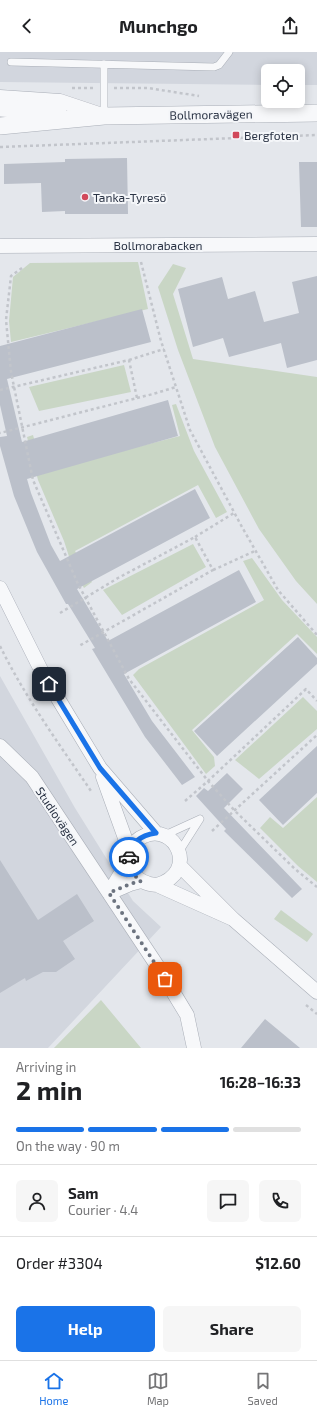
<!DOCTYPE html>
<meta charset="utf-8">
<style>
body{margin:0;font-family:"Exo 2",sans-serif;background:#f6f6f6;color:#202124;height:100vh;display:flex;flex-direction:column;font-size:15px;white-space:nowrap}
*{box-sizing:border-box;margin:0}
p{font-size:13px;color:#757577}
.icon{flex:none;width:22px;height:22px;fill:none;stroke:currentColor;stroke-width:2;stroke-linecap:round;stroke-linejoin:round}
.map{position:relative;height:996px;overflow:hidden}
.details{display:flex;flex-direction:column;background:#fff;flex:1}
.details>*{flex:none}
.controls{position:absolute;left:261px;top:12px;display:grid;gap:8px}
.controls a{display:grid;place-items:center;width:44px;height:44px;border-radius:6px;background:#fff;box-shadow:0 2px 10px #0003;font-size:20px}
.pin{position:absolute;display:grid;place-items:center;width:34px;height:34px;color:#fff;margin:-17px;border-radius:8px;box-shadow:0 2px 6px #0006}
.courier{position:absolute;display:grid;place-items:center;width:40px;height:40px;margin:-20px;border:3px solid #1a73e8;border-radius:50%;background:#fff;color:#222;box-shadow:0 1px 5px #0007}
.overview em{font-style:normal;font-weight:700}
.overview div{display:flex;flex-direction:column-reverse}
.overview{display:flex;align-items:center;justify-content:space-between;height:68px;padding:0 16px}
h1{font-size:26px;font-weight:700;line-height:30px}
.bar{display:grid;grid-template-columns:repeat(4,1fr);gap:6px 4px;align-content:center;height:48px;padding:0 16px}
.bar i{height:5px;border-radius:3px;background:#e0e0e0}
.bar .on{background:#1a73e8}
.bar p{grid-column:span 4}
.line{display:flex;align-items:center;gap:10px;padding:0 16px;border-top:1px solid #e0e0e0}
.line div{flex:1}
.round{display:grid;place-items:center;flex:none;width:42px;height:42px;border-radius:6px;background:#f6f6f6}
.button{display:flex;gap:8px;margin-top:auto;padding:8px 16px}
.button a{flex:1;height:46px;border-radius:6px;background:#1a73e8;color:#fff;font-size:16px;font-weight:700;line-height:46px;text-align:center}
.button a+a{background:#f6f6f6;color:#202124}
header{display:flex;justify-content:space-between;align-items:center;height:52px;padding:0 16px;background:#fff;font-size:18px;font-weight:700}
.tabs{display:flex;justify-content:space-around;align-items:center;height:56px;border-top:1px solid #e0e0e0;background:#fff;font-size:11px;color:#757577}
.tabs a{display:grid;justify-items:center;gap:2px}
.tabs .on{color:#1a73e8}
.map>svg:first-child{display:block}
</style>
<header><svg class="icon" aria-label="back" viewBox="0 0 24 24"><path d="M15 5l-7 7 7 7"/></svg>Munchgo<svg class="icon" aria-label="share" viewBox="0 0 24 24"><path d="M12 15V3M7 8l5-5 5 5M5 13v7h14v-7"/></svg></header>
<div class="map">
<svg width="317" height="996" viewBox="0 0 317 996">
<rect width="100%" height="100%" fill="#e4e7ec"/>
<!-- built -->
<path fill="#d2d6de" d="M 0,0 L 317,0 L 317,33 L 298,33 L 298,19 L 268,19 L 268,33 L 0,30 Z
M 0,624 L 75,756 L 133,849 L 161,875 L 48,996 L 0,996 Z"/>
<!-- green -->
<path fill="#c9d6c5" d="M 138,210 L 148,257 L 11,290 L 9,269 L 13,225 L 30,211 Z
M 173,212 L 186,216 L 173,242 L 193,307 L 317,325 L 317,552 L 296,529 L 259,477 L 215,395 L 178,298 L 158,235 Z
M 124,313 L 131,340 L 39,359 L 29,335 Z
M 176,352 L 194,399 L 227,460 L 216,466 L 198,433 L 75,499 L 92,530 L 84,536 L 73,517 L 64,489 L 38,428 L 27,385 L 33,383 L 43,419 L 180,384 L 172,353 Z
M 193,492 L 206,515 L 122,563 L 103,538 Z
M 252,506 L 282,548 L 317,585 L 317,602 L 297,582 L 192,678 L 214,705 L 215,714 L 206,722 L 133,623 L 139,617 L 264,548 L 243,509 Z
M 303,645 L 317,659 L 317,677 L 259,727 L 235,708 Z
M 317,745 L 317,830 L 298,814 L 260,776 L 270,765 L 283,776 Z
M 281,858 L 313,882 L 307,890 L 274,867 Z
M 101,948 L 141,996 L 54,996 Z"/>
<!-- building -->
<path fill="#bbc0ca" d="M 127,106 L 128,162 L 65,162 L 65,159 L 42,160 L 41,131 L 4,132 L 4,112 L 65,110 L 65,107 Z
M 299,110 L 317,110 L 317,175 L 301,175 Z
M 317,224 L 317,308 L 287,316 L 281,291 L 229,305 L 223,286 L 193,295 L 178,237 L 222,225 L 228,247 L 255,239 L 264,270 L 299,261 L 292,230 Z
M 142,257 L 151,290 L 7,327 L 22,390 L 168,348 L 178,384 L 27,427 L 31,441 L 51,493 L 60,509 L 195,437 L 210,466 L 77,537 L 108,589 L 239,518 L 256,550 L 124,622 L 152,669 L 195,725 L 182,733 L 145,685 L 92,597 L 95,596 L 68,552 L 66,552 L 37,500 L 14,444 L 0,394 L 0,385 L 7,384 L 0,353 L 0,294 Z
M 298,585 L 317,606 L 317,612 L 217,704 L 194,679 Z
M 317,694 L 317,741 L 283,773 L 259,748 Z
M 227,721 L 243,737 L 224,756 L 302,837 L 292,846 L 224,779 L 226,777 L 196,744 L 204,736 L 208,739 Z
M 0,808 L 38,868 L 77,842 L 94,869 L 63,889 L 75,907 L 56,920 L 43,920 L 26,929 L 25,926 L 0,941 Z
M 265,967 L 300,996 L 241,996 Z"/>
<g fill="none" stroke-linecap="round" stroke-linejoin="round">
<defs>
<path id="service" d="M 11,10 L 214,15 L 219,13 L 229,0
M 104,12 L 104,63
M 165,783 L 200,767
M 179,800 L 200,767"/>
<path id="minor" d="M 0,45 L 60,49 L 102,63
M 0,194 L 317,192
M 0,536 L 42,620 L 100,716 L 156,781
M 0,694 L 32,725 L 158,915 L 187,963 L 194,996
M 103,725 L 130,800
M 180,814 L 233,867 L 317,940
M 157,833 C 200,820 175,770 144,784 C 139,786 134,790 132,796 C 121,816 138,832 157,833 L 233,867
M 109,841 L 129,808
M 109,841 L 130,832 L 141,829"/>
<path id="tertiary" d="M 0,56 L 58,60
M 0,74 L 104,64 L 317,61"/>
</defs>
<!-- service casing -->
<use href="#service" stroke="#a9aeb7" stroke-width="8"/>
<!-- minor casing -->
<use href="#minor" stroke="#a9aeb7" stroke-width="15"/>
<!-- tertiary casing -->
<use href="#tertiary" stroke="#a9aeb7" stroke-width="18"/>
<!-- path -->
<path stroke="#c2c5cb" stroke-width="2.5" stroke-dasharray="3 3" stroke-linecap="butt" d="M 72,36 L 93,36
M 114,36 L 148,36 L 199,44
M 0,95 L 317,83
M 141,210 L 161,289 L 190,378 L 242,475 L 278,538 L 317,583
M 22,216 L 11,224 L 6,268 L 11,320 L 33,428 L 78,532 L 129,627 L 208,729 L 234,758 L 295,817 L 317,835
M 129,308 L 164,297
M 0,338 L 129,308 L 137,346 L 0,381
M 137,346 L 153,342 L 176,335
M 195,485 L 234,461
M 213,518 L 255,499
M 60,561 L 118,526 L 195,485 L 213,518 L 79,594
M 0,594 C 25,645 59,692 91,739
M 185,749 L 208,729 L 306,637 L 317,649
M 212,779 L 317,683
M 306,953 L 317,962"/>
<!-- service -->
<use href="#service" stroke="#f7f8fa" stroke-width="7"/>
<!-- minor -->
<use href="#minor" stroke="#f7f8fa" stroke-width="14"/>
<!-- tertiary -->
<use href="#tertiary" stroke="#f7f8fa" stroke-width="17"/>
</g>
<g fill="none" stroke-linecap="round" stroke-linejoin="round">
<!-- done -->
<path stroke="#6c737f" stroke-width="4" stroke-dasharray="0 7.2" d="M 129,805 C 128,816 133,823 141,829 L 130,832 L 109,841 L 165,927"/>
<!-- route -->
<path stroke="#1a73e8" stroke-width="5" d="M 49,632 L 100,716 L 156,781 C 142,783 131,790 129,805"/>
</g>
<!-- markers -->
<g fill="#d1495b" stroke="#f4f6f9" stroke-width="1.5">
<rect x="232" y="79" width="8" height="8" rx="2"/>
<circle cx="85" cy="145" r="4"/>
</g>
<g text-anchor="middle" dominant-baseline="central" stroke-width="4" stroke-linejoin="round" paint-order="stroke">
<!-- street labels -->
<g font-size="12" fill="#2b3445" stroke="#f4f6f9">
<text transform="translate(211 62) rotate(-1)">Bollmoravägen</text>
<text x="158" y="193">Bollmorabacken</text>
<text transform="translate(58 764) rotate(56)">Studiovägen</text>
</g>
<!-- poi labels -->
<g font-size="12" fill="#2b3445" stroke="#f4f6f9" text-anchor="start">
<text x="244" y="83">Bergfoten</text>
<text x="93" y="145">Tanka-Tyresö</text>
</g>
</g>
</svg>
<div class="controls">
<a><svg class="icon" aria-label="locate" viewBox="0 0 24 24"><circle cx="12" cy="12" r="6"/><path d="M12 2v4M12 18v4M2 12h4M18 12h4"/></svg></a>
</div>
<div class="pin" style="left:165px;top:927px;background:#ea580c"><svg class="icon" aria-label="bag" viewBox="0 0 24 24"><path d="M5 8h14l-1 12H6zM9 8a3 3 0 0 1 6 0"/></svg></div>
<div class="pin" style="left:49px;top:632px;background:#1f2937"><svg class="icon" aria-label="home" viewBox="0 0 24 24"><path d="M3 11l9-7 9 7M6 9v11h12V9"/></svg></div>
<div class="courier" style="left:129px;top:805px"><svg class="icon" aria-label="car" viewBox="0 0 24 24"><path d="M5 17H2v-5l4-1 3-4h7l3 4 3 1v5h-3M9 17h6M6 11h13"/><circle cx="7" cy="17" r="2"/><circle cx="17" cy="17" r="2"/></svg></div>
</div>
<section class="details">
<div class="overview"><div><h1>2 min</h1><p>Arriving in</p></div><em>16:28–16:33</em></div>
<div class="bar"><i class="on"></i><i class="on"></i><i class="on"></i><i></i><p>On the way · 90 m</p></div>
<div class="line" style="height:72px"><a class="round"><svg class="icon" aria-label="person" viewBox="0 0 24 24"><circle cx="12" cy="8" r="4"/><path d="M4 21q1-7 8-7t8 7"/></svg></a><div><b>Sam</b><p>Courier · 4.4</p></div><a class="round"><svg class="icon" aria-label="chat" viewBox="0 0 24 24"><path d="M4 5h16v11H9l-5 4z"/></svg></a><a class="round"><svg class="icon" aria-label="phone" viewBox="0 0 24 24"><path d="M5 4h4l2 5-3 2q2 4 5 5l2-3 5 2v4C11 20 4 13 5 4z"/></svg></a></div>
<div class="line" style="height:52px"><div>Order #3304</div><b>$12.60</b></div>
<div class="button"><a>Help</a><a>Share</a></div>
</section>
<nav class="tabs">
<a class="on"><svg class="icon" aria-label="home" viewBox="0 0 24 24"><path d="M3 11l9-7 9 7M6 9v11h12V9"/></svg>Home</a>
<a><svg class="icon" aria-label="map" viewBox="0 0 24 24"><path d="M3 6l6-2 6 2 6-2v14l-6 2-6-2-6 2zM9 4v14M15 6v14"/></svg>Map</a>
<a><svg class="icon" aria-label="saved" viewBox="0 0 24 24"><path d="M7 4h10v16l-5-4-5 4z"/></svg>Saved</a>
</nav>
